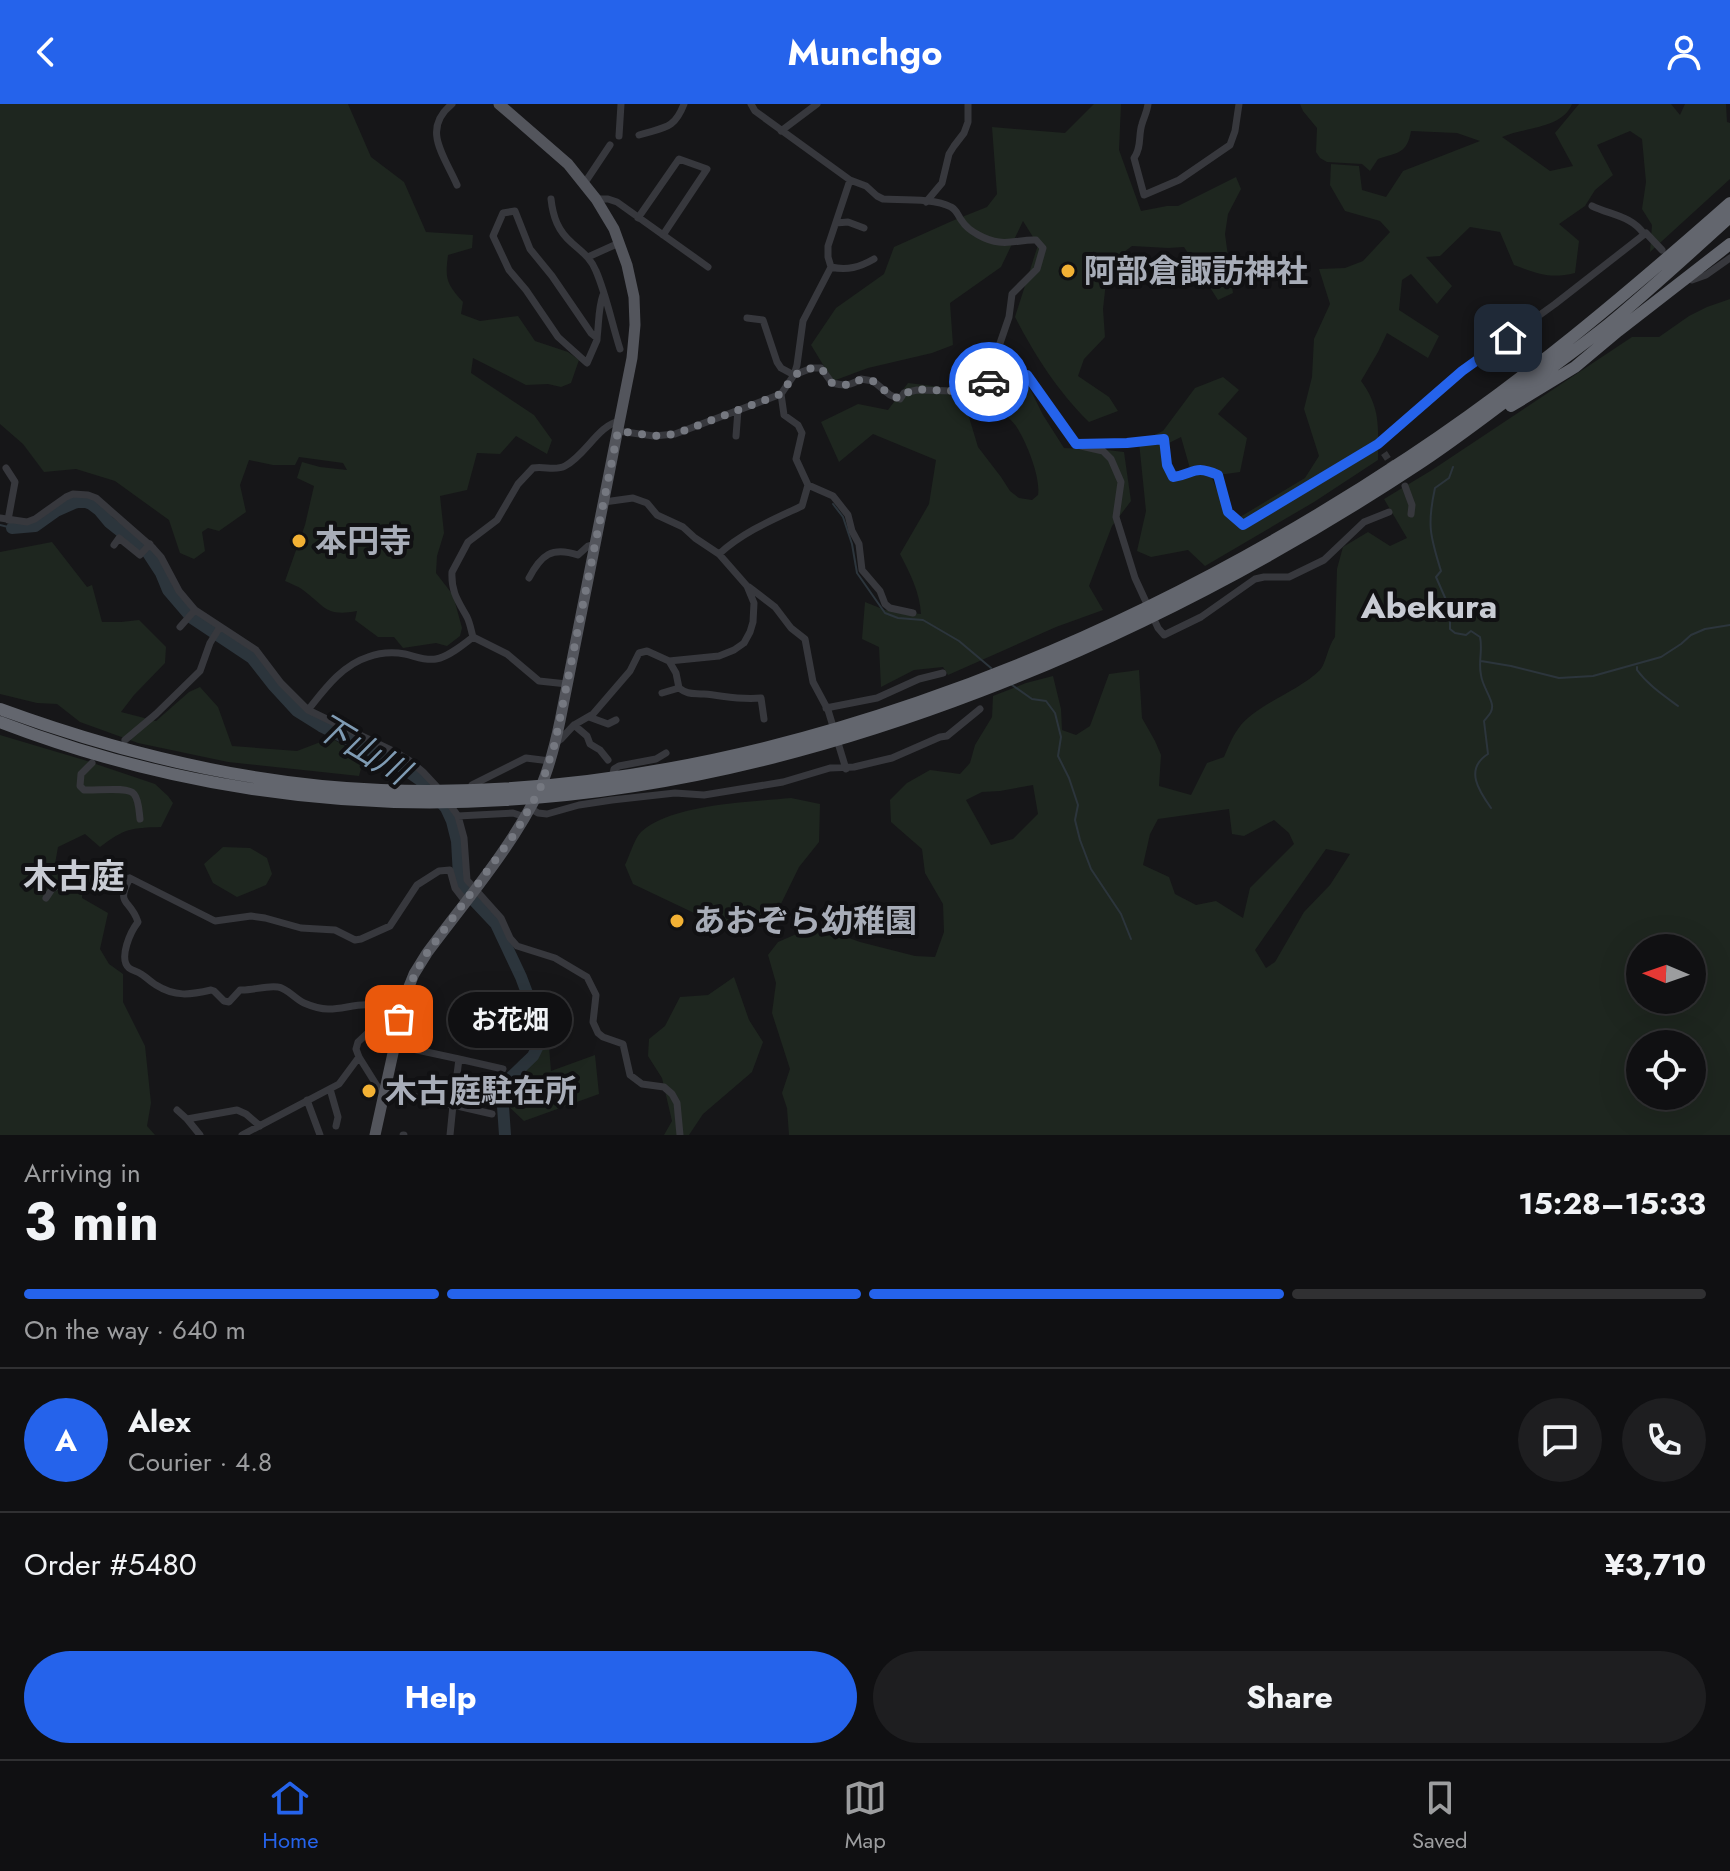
<!DOCTYPE html>
<meta charset="utf-8">
<style>
body{margin:0;font-family:Jost,"Noto Sans JP",sans-serif;background:#1e1e20;color:#f1f3f6;height:100vh;display:flex;flex-direction:column;font-size:30px;white-space:nowrap}
*{box-sizing:border-box;margin:0}
p{font-size:26px;color:#9c9d9f}
.icon{flex:none;width:44px;height:44px;fill:none;stroke:currentColor;stroke-width:2;stroke-linecap:round;stroke-linejoin:round}
.map{position:relative;height:1031px;overflow:hidden}
.panel{display:flex;flex-direction:column;background:#101012;flex:1}
.panel>*{flex:none}
.needle{width:52px;rotate:272deg}
.tools{position:absolute;left:1626px;top:830px;display:grid;gap:16px}
.tools a{display:grid;place-items:center;width:80px;height:80px;border-radius:50%;background:#101012;box-shadow:0 8px 32px #0002,0 0 0 2px #303032;font-size:40px}
.pin{position:absolute;display:grid;place-items:center;width:68px;height:68px;color:#fff;margin:-34px;border-radius:16px;box-shadow:0 4px 12px #0006}
.courier{position:absolute;display:grid;place-items:center;width:80px;height:80px;margin:-40px;border:6px solid #2563eb;border-radius:50%;background:#fff;color:#222;box-shadow:0 2px 10px #0007}
.bubble{position:absolute;height:56px;border-radius:28px;background:#101012;box-shadow:0 8px 32px #0002,0 0 0 2px #303032;font-size:26px;font-weight:700;line-height:56px;text-align:center}
.summary em{font-style:normal;font-weight:700}
.summary div{display:flex;flex-direction:column-reverse}
.summary{display:flex;align-items:center;justify-content:space-between;height:136px;padding:0 24px}
h1{font-size:52px;font-weight:700;line-height:60px}
.bar{display:grid;grid-template-columns:repeat(4,1fr);gap:12px 8px;align-content:center;height:96px;padding:0 24px}
.bar i{height:10px;border-radius:6px;background:#303032}
.bar .selected{background:#2563eb}
.bar p{grid-column:span 4}
.line{display:flex;align-items:center;gap:20px;padding:0 24px;border-top:2px solid #303032}
.line div{flex:1}
.round{display:grid;place-items:center;flex:none;width:84px;height:84px;border-radius:42px;background:#1e1e20}
.action{display:flex;gap:16px;margin-top:auto;padding:16px 24px}
.action a{flex:1;height:92px;border-radius:48px;background:#2563eb;color:#fff;font-size:32px;font-weight:700;line-height:92px;text-align:center}
.action a+a{background:#1e1e20;color:#f1f3f6}
header{display:flex;justify-content:space-between;align-items:center;height:104px;padding:0 24px;background:#2563eb;color:#fff;font-size:36px;font-weight:700}
.menu{display:flex;justify-content:space-around;align-items:center;height:112px;border-top:2px solid #303032;background:#101012;font-size:22px;color:#9c9d9f}
.menu a{display:grid;justify-items:center;gap:4px}
.menu .selected{color:#2563eb}
.map>svg:first-child{display:block}
</style>
<header><svg class="icon" aria-label="back" viewBox="0 0 24 24"><path d="M15 5l-7 7 7 7"/></svg>Munchgo<svg class="icon" aria-label="person" viewBox="0 0 24 24"><circle cx="12" cy="8" r="4"/><path d="M4 21q1-7 8-7t8 7"/></svg></header>
<div class="map">
<svg width="1730" height="1031" viewBox="0 0 1730 1031">
<rect width="100%" height="100%" fill="#161618"/>
<!-- green -->
<path fill="#1e261f" fill-rule="evenodd" d="M 0,0 L 348,0 L 371,53 L 404,78 L 426,128 L 473,131 L 472,144 L 448,151 C 445,175 446,179 463,198 L 461,210 L 480,217 L 518,212 L 535,237 L 568,248 L 579,256 L 571,279 L 561,283 L 548,280 L 526,281 L 473,254 L 471,269 L 534,311 L 552,336 L 547,350 L 516,332 L 500,350 L 477,349 L 467,386 L 440,392 L 444,429 L 437,452 L 436,469 L 453,491 L 462,524 L 460,532 L 447,542 L 436,539 L 403,544 L 394,533 L 378,533 L 355,516 L 357,507 C 325,513 325,502 303,486 C 298,482 291,480 285,477 L 305,421 L 314,382 L 297,374 L 302,358 L 320,363 L 347,366 L 343,359 L 299,353 L 295,361 L 273,361 L 249,356 L 240,381 L 246,408 L 219,427 L 208,424 L 202,428 L 205,447 L 194,455 L 180,449 L 169,416 L 115,377 L 76,365 L 44,368 L 23,340 L 0,320 Z
M 1094,0 L 1121,0 L 1119,46 L 1141,107 L 1167,102 L 1178,102 L 1236,73 L 1241,85 L 1228,110 L 1225,130 L 1233,189 L 1218,196 L 1184,143 L 1168,144 L 1132,142 L 1108,160 L 1103,205 L 1105,233 L 1084,255 L 1078,272 L 1109,293 L 1118,307 L 1089,318 C 1057,286 1036,253 1015,213 L 1038,141 L 1023,117 L 1001,163 L 950,199 L 953,241 L 932,249 L 868,264 L 833,277 L 811,241 L 836,204 L 884,170 L 894,143 L 952,117 L 987,103 L 997,90 L 992,23 L 1065,29 Z
M 1300,0 L 1572,0 C 1562,25 1524,23 1502,33 L 1550,67 L 1573,62 L 1555,29 L 1579,0 L 1671,0 L 1680,11 L 1685,0 L 1726,0 L 1727,18 L 1730,19 L 1730,75 L 1650,148 L 1652,121 L 1642,105 L 1646,78 L 1642,35 L 1630,27 L 1597,41 L 1613,71 L 1595,86 L 1585,102 L 1559,120 L 1579,137 L 1575,169 C 1550,175 1538,170 1514,161 L 1500,128 L 1470,123 L 1440,152 L 1426,153 L 1452,182 L 1437,200 L 1411,170 L 1402,176 L 1399,206 L 1439,232 L 1428,254 L 1387,229 L 1378,248 L 1361,277 C 1381,304 1378,323 1378,356 L 1314,398 L 1205,462 L 1188,446 L 1151,453 L 1137,447 L 1146,407 L 1139,338 L 1163,327 L 1195,284 L 1223,273 L 1239,286 L 1218,310 L 1247,334 L 1240,368 L 1211,372 L 1221,395 L 1240,413 L 1305,374 L 1319,352 L 1304,305 L 1312,273 L 1314,235 L 1330,200 L 1319,165 L 1345,164 L 1363,157 L 1390,128 L 1380,117 L 1345,107 L 1330,81 L 1331,60 L 1359,62 L 1362,86 L 1386,93 L 1403,67 L 1480,37 L 1457,29 L 1411,27 C 1407,50 1398,48 1378,55 L 1370,67 L 1362,60 L 1327,58 L 1320,54 L 1316,48 L 1317,24 L 1303,7 ZM 1181,333 L 1191,368 L 1170,370 L 1161,343 Z
M 1730,195 L 1730,1031 L 789,1031 L 787,1004 L 782,989 L 790,965 L 772,909 L 776,879 L 768,851 L 778,838 L 808,825 L 832,828 L 860,838 L 915,852 L 935,853 L 944,828 L 943,800 L 925,769 L 922,745 L 891,718 L 890,696 L 907,679 L 930,666 L 960,670 L 970,659 L 975,641 L 992,613 L 993,592 L 1026,579 L 1053,572 L 1061,605 L 1062,626 L 1076,631 L 1090,622 L 1109,570 L 1139,566 L 1142,614 L 1155,637 L 1161,651 L 1159,682 L 1191,691 L 1207,659 L 1224,653 C 1228,644 1232,633 1238,625 C 1254,601 1298,588 1320,566 C 1326,560 1327,544 1335,533 L 1337,465 L 1343,443 L 1368,428 L 1390,442 L 1407,434 L 1384,395 L 1432,366 L 1632,233 L 1659,233 L 1689,212 L 1707,203 ZM 1033,681 L 1038,710 L 1013,735 L 991,741 L 966,696 L 982,688 L 1000,687 ZM 1229,705 L 1232,730 L 1244,732 L 1274,716 L 1289,729 L 1294,740 L 1250,784 L 1243,814 L 1216,797 L 1196,801 L 1175,790 L 1169,773 L 1143,761 L 1150,730 L 1158,715 ZM 1326,745 L 1350,750 L 1330,781 L 1304,808 L 1275,858 L 1266,864 L 1255,846 ZM 1640,844 L 1692,844 L 1692,896 L 1640,896 ZM 1640,940 L 1692,940 L 1692,992 L 1640,992 Z
M 1025,275 L 1043,311 L 1064,344 L 1107,346 L 1124,348 L 1131,397 L 1112,422 L 1089,482 L 1103,506 L 1056,523 L 948,571 L 943,563 L 914,566 L 881,583 L 879,543 L 862,535 L 865,498 L 885,506 L 921,510 C 920,489 910,469 900,450 L 929,400 L 936,356 L 873,330 L 839,358 L 821,318 L 858,300 L 888,306 L 908,279 L 974,287 ZM 996,303 C 1003,309 1011,315 1016,322 C 1026,337 1041,373 1038,391 L 1032,396 L 1019,394 L 1010,387 L 1001,373 L 978,343 L 969,313 Z
M 52,438 L 87,483 L 92,481 L 102,518 L 121,518 L 139,516 L 166,543 L 165,559 L 134,591 L 121,608 L 156,617 L 189,588 L 200,583 L 218,603 L 232,642 L 297,647 L 331,634 L 364,653 L 359,672 L 228,658 L 138,639 L 80,618 L 57,600 L 37,599 L 0,590 L 0,448 Z
M 0,631 L 84,656 L 155,680 L 168,692 L 173,699 L 161,723 C 131,724 125,724 100,743 L 85,730 L 58,743 L 55,760 L 62,767 L 83,769 L 82,794 L 108,809 L 100,845 L 109,860 L 123,870 L 123,898 L 145,942 L 151,999 L 147,1022 L 155,1031 L 0,1031 Z
M 791,694 L 820,700 L 819,738 L 799,763 L 777,808 L 749,818 L 713,818 L 633,780 L 625,761 C 630,751 634,735 641,728 C 671,700 751,698 791,694 Z
M 223,743 L 250,744 L 267,754 L 272,770 L 266,781 L 237,793 L 213,779 L 204,760 Z
M 734,873 L 749,916 L 763,938 L 752,968 L 703,1010 L 689,1031 L 664,1031 L 672,1017 L 662,974 L 648,952 L 649,935 L 665,922 L 680,893 L 708,891 Z
M 548,931 L 551,967 L 595,951 L 599,990 L 524,1017 L 505,999 L 518,958 Z"/>
<g fill="none" stroke-linecap="round" stroke-linejoin="round">
<!-- stream -->
<path stroke="#2c353c" stroke-width="2" d="M 1453,363 L 1449,374 L 1435,384 C 1427,420 1430,432 1441,467 L 1436,473 L 1450,505 L 1450,525 L 1455,529 L 1466,531 L 1471,527 L 1480,533 C 1483,546 1478,558 1481,571 C 1482,581 1491,593 1492,601 C 1493,608 1488,612 1484,617 L 1488,650 C 1464,665 1479,687 1491,704
M 833,400 L 843,413 L 852,440 L 857,469 L 885,509 L 898,514 L 923,516 L 959,537 L 991,564
M 0,421 L 12,424
M 1481,557 L 1511,562 L 1559,574 L 1593,572 L 1661,553 L 1681,540 L 1691,531 L 1705,525 L 1730,521
M 1637,563 L 1637,566 C 1648,581 1663,591 1678,602
M 1012,581 L 1032,595 L 1046,597 L 1055,609 L 1061,633 L 1058,652 L 1069,674 L 1078,701 L 1075,716 L 1080,736 L 1091,765 L 1121,810 L 1131,835"/>
<!-- river -->
<path stroke="#2c353c" stroke-width="12" d="M 12,424 L 35,422 L 56,407 L 74,399 L 83,397 L 91,400 L 99,406 L 109,418 L 148,449 L 161,469 L 168,486 L 192,514 L 252,554 L 274,582 L 297,607 L 321,622 L 396,659 L 423,678 L 446,704 L 452,717 L 457,737 L 459,772 L 463,785 L 496,820 L 521,873 L 539,921 L 538,942 L 533,952 L 505,979 L 502,988 L 505,1031"/>
<!-- minor-tunnel -->
<path stroke="#333438" stroke-width="7" stroke-dasharray="7 3.5" stroke-linecap="butt" d="M 1384,349 L 1394,364"/>
<!-- minor -->
<path stroke="#37383d" stroke-width="7" d="M 452,0 C 421,25 444,51 457,81
M 751,0 L 755,7 L 850,76 L 866,82 L 877,92 L 883,95 C 901,96 935,94 951,103 C 957,106 958,112 962,117 C 968,127 987,137 999,138 C 1011,140 1024,135 1036,136 L 1043,144 L 1037,165 L 1012,190 L 1009,213 L 997,248 L 999,271 L 1027,271 L 1076,340 L 1127,339 L 1164,335 L 1167,361 L 1173,373 C 1195,370 1192,360 1218,371 L 1228,408 L 1243,421 L 1378,340 L 1462,267 L 1555,200 L 1646,129 L 1662,146
M 1148,0 C 1147,8 1144,13 1142,20 C 1138,32 1142,43 1134,54 L 1144,91 L 1179,76 L 1230,41 L 1235,27 L 1239,0
M 781,27 L 817,0
M 639,31 C 664,23 674,26 684,0
M 619,32 L 621,0
M 584,80 L 610,41
M 551,95 C 553,113 558,127 572,139 C 582,148 591,154 596,167 C 606,190 612,220 620,245
M 596,95 L 608,95 L 617,98 L 708,163
M 926,98 L 942,79 L 949,50 L 954,42 L 964,29 L 968,18 L 968,0
M 1592,102 C 1611,111 1632,112 1644,130
M 638,114 L 679,55 L 707,65 L 663,131
M 836,119 L 848,118 L 864,124
M 588,153 L 619,139
M 831,163 C 847,167 860,163 874,155
M 1692,176 L 1706,171 L 1730,154
M 747,214 L 763,216 L 777,258 L 781,264 L 794,271
M 597,234 L 591,229 L 552,172 L 530,145 L 515,107 L 503,109 L 493,132 L 509,166 L 526,186 L 558,233 L 587,259 L 597,236 L 597,234 C 599,220 598,205 603,191
M 794,271 L 812,264 L 821,264 L 832,279 C 844,282 850,282 861,275 L 873,277 L 890,291 L 900,295 L 904,289 L 917,286 L 953,287 L 975,280 L 999,278 L 999,271
M 618,327 L 654,332 L 675,330 L 781,290 L 794,271 L 797,261 L 803,217 L 831,163 L 828,153 L 828,142 L 850,76
M 736,332 L 738,306
M 1081,342 L 1103,347 L 1111,355 L 1121,378 L 1116,413 L 1135,474 L 1158,524 L 1164,531 L 1201,513 L 1255,475 L 1264,473 L 1289,473 L 1324,456 L 1364,418 L 1389,408
M 6,364 L 15,378 L 8,416
M 808,381 L 833,392 L 848,411 L 852,427 L 859,440 L 862,466 L 880,487 L 885,500 L 890,504 L 913,509
M 1405,382 L 1412,401 L 1411,410
M 0,414 L 27,418 L 35,415 L 66,393 L 73,390 L 88,391 L 96,394 L 153,444 L 161,453 L 179,487 L 195,506 L 256,546 L 281,579 L 308,606 L 397,649 L 410,657 L 423,668 L 437,683 L 458,712 L 464,734 L 467,776 L 501,814 L 510,834 L 517,842 L 555,854 L 587,873 L 596,891 L 593,918 L 598,929 L 603,933 L 623,940 L 630,971 L 642,980 L 664,983 L 672,990 L 677,999 L 680,1031
M 114,441 L 119,434 L 140,451 L 150,440
M 719,450 C 743,428 772,416 802,402 L 808,381 L 796,355 L 802,329 L 798,321 L 784,311 L 781,290
M 529,474 C 541,451 552,442 578,451 L 588,442 L 595,440
M 749,483 L 775,503 L 791,524 L 805,535 L 813,578 L 828,606 L 846,665
M 180,523 L 195,506
M 473,533 C 471,526 470,519 467,513 C 458,497 451,488 452,468 L 468,438 L 497,416 L 518,380 L 533,364 C 544,362 556,367 565,362 C 586,351 598,321 620,317
M 669,557 L 676,569 L 679,584
M 662,589 L 679,584 C 688,591 693,589 704,590 C 726,592 738,596 761,594 L 764,615
M 826,604 L 877,594 L 919,575 L 943,569
M 308,606 C 324,586 342,561 368,553 C 379,549 393,548 405,550 C 415,552 425,557 436,555 C 448,553 463,541 473,533 L 507,550 L 539,577 L 567,580
M 589,613 L 608,620 L 616,616
M 574,621 L 587,632 L 590,640 L 600,646 L 608,656
M 125,636 L 156,610 L 200,567 L 210,539 L 220,523
M 555,639 L 561,635 L 574,621 L 593,610 L 630,567 L 639,549 L 647,547 L 669,557 L 719,552 L 734,546 L 744,539 L 750,528 L 753,518 L 754,499 L 747,482 L 719,450 L 695,434 L 683,423 L 657,411 L 647,399 L 633,394 L 604,398
M 92,659 L 81,670 L 80,682 L 84,686 C 96,687 128,682 134,690 C 139,696 139,707 140,715
M 612,674 L 614,665 L 619,662 L 656,655 L 666,649
M 472,681 L 526,654 L 550,657
M 530,704 L 538,709 L 547,710 L 579,701 L 612,696 L 675,689 L 704,691 L 783,678 L 830,664 L 854,663 L 892,654 L 940,633 L 947,632 L 980,605
M 458,712 L 513,709 L 525,713
M 130,774 C 115,802 130,794 138,818 C 131,827 118,854 129,864 C 133,867 137,867 141,870 C 146,873 151,878 156,881 C 175,893 190,891 211,886 L 214,887 L 224,897 L 229,898 L 240,886 C 252,887 266,881 278,883 C 287,884 295,895 304,899 C 311,902 320,905 328,905 C 347,906 375,891 386,912
M 46,794 L 52,785 L 70,775 L 130,774 L 215,817 L 251,812 L 265,814 L 301,824 L 335,826 L 355,836 L 361,835 L 390,822 L 417,781 L 439,767 L 450,766 L 455,784 L 465,797
M 394,941 L 459,955 L 453,1001 L 492,1010
M 359,953 L 356,945 L 358,938 L 386,912 L 399,915
M 459,955 L 503,965
M 330,985 L 338,1013 L 336,1022
M 307,996 L 320,1031
M 177,1006 L 187,1015 L 237,1006 L 246,1010 L 260,1022
M 187,1015 L 200,1031
M 242,1031 L 339,980 L 359,953 L 379,985 L 453,1001 L 450,1031
M 403,1031 L 404,1031"/>
<!-- primary -->
<path stroke="#53555c" stroke-width="11" d="M 375,1031 L 406,890 L 414,870 L 427,849 C 464,799 512,743 539,687 C 549,665 555,641 560,617 L 632,254 L 635,221 L 634,193 L 627,161 L 614,125 L 596,95 L 568,60 L 499,0"/>
<!-- motorway -->
<path stroke="#63666e" stroke-width="12" d="M 1511,302 L 1575,263 L 1618,227 L 1730,140
M 0,605 C 123,650 250,681 381,686 C 740,700 1113,549 1409,353 C 1523,278 1628,189 1730,99
M 0,618 C 161,680 333,707 505,696 C 822,678 1153,535 1417,361 C 1451,339 1484,313 1517,289 C 1548,266 1579,244 1609,220 C 1650,186 1690,149 1730,113"/>
</g>
<g fill="none" stroke-linecap="round" stroke-linejoin="round">
<!-- done -->
<path stroke="#757880" stroke-width="8" stroke-dasharray="0 14.4" d="M 399,915 C 405,890 414,870 427,849 L 516,728 L 540,685 L 555,639 L 618,327 L 654,332 L 675,330 L 781,290 L 794,271 L 812,264 L 821,264 L 832,279 C 844,282 850,282 861,275 L 873,277 L 890,291 L 900,295 C 913,278 938,290 956,286 C 968,283 977,279 989,278"/>
<!-- route -->
<path stroke="#2563eb" stroke-width="10" d="M 989,278 L 999,278 L 999,271 L 1027,271 L 1076,340 L 1127,339 L 1164,335 L 1167,361 L 1173,373 C 1195,370 1193,360 1218,371 L 1228,408 L 1243,421 L 1378,340 L 1462,267 L 1508,234"/>
</g>
<!-- markers -->
<g fill="#f2b134" stroke="#111113" stroke-width="3">
<circle cx="1068" cy="167" r="8"/>
<circle cx="299" cy="437" r="8"/>
<circle cx="677" cy="817" r="8"/>
<circle cx="369" cy="987" r="8"/>
</g>
<g text-anchor="middle" dominant-baseline="central" stroke-width="8" stroke-linejoin="round" paint-order="stroke">
<!-- poi labels -->
<g font-size="32" font-weight="bold" fill="#a8adb8" stroke="#111113" text-anchor="start">
<text x="1084" y="167">阿部倉諏訪神社</text>
<text x="315" y="437">本円寺</text>
<text x="693" y="817">あおぞら幼稚園</text>
<text x="385" y="987">木古庭駐在所</text>
</g>
<!-- neighbourhood labels -->
<g font-size="34" font-weight="bold" fill="#c9ccd4" stroke="#111113">
<text x="1429" y="502">Abekura</text>
<text x="74" y="772">木古庭</text>
</g>
<!-- water labels -->
<g font-size="34" font-style="italic" fill="#7f9bb3" stroke="#111113">
<text transform="translate(362 645) rotate(31)">下山川</text>
</g>
</g>
</svg>
<div class="tools">
<a><svg class="needle" viewBox="-14 -14 28 28"><path d="M0-13l5 13h-10z" fill="#e53935"/><path d="M0 13l5-13h-10z" fill="#9c9d9f"/></svg></a>
<a><svg class="icon" aria-label="locate" viewBox="0 0 24 24"><circle cx="12" cy="12" r="6"/><path d="M12 2v4M12 18v4M2 12h4M18 12h4"/></svg></a>
</div>
<div class="pin" style="left:399px;top:915px;background:#ea580c"><svg class="icon" aria-label="bag" viewBox="0 0 24 24"><path d="M5 8h14l-1 12H6zM9 8a3 3 0 0 1 6 0"/></svg></div>
<div class="pin" style="left:1508px;top:234px;background:#1f2937"><svg class="icon" aria-label="home" viewBox="0 0 24 24"><path d="M3 11l9-7 9 7M6 9v11h12V9"/></svg></div>
<div class="courier" style="left:989px;top:278px"><svg class="icon" aria-label="car" viewBox="0 0 24 24"><path d="M5 17H2v-5l4-1 3-4h7l3 4 3 1v5h-3M9 17h6M6 11h13"/><circle cx="7" cy="17" r="2"/><circle cx="17" cy="17" r="2"/></svg></div>
<div class="bubble" style="left:448px;top:888px;width:124px">お花畑</div>
</div>
<section class="panel">
<div class="summary"><div><h1>3 min</h1><p>Arriving in</p></div><em>15:28–15:33</em></div>
<div class="bar"><i class="selected"></i><i class="selected"></i><i class="selected"></i><i></i><p>On the way · 640 m</p></div>
<div class="line" style="height:144px"><b class="round" style="background:#2563eb;color:#fff">A</b><div><b>Alex</b><p>Courier · 4.8</p></div><a class="round"><svg class="icon" aria-label="chat" viewBox="0 0 24 24"><path d="M4 5h16v11H9l-5 4z"/></svg></a><a class="round"><svg class="icon" aria-label="phone" viewBox="0 0 24 24"><path d="M5 4h4l2 5-3 2q2 4 5 5l2-3 5 2v4C11 20 4 13 5 4z"/></svg></a></div>
<div class="line" style="height:104px"><div>Order #5480</div><b>¥3,710</b></div>
<div class="action"><a>Help</a><a>Share</a></div>
</section>
<nav class="menu">
<a class="selected"><svg class="icon" aria-label="home" viewBox="0 0 24 24"><path d="M3 11l9-7 9 7M6 9v11h12V9"/></svg>Home</a>
<a><svg class="icon" aria-label="map" viewBox="0 0 24 24"><path d="M3 6l6-2 6 2 6-2v14l-6 2-6-2-6 2zM9 4v14M15 6v14"/></svg>Map</a>
<a><svg class="icon" aria-label="saved" viewBox="0 0 24 24"><path d="M7 4h10v16l-5-4-5 4z"/></svg>Saved</a>
</nav>
